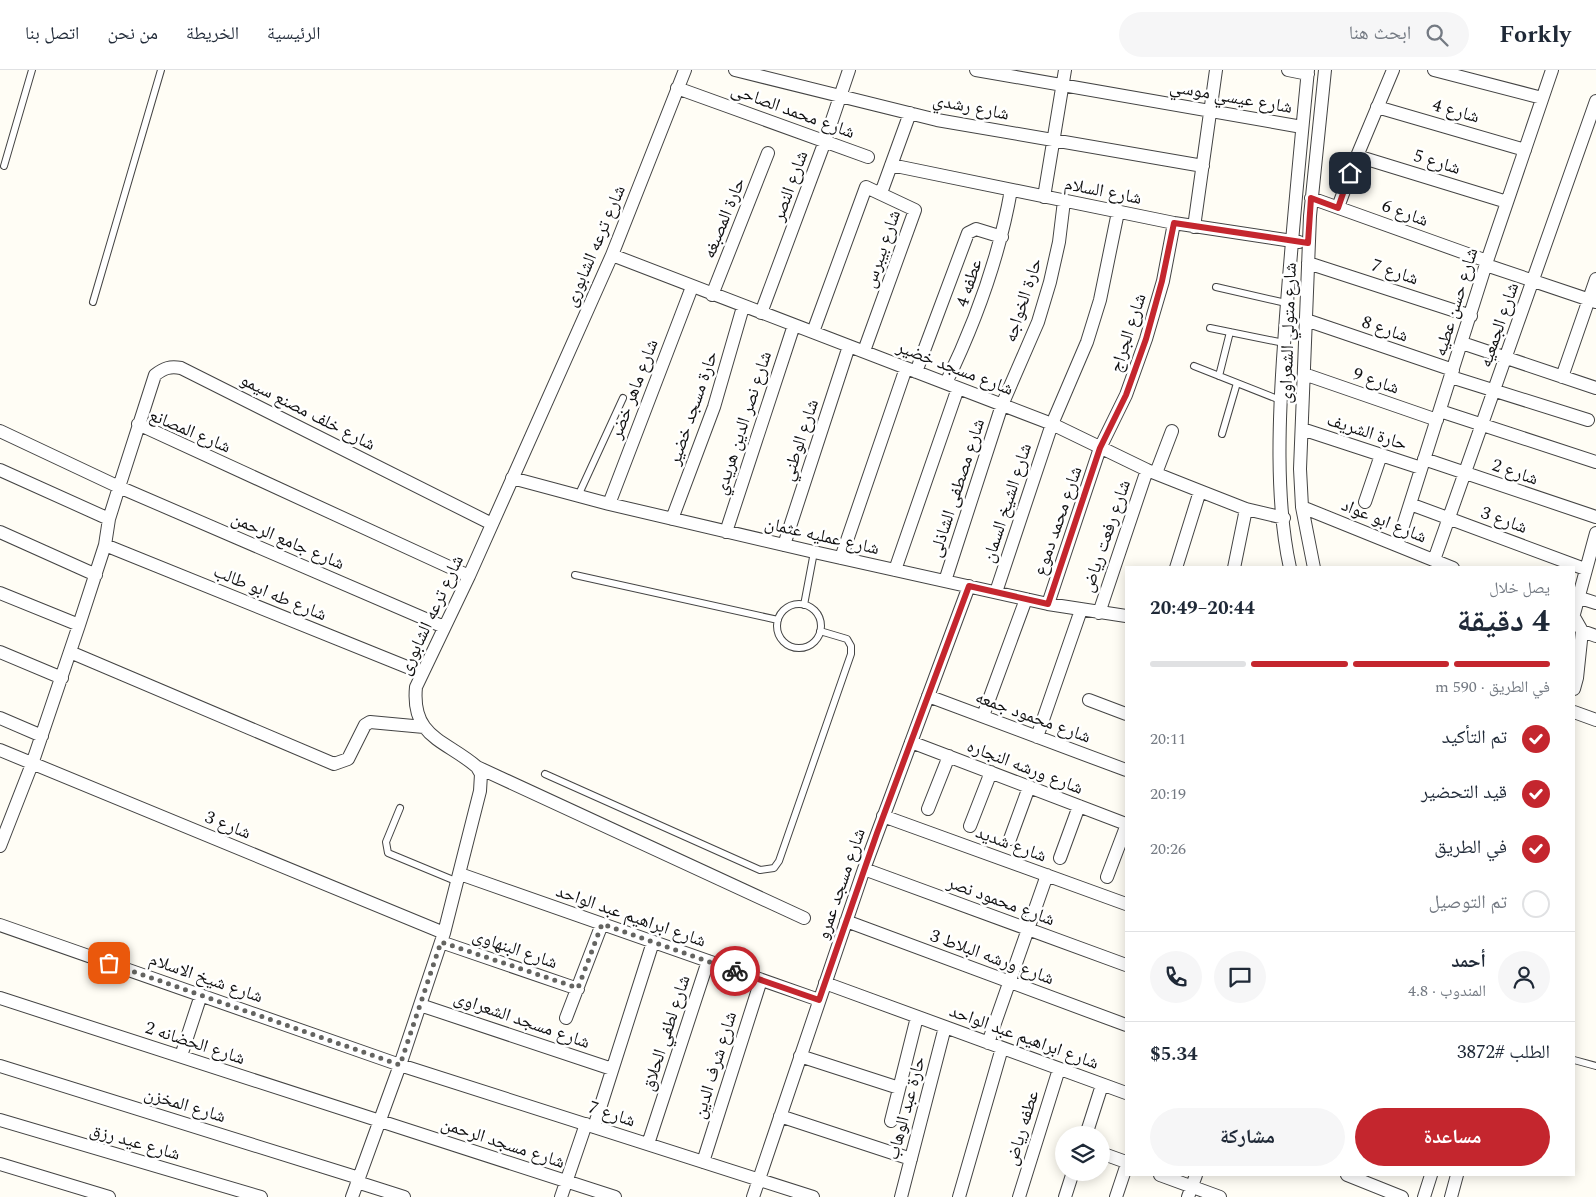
<!DOCTYPE html>
<html lang="ar">
<meta charset="utf-8">
<style>
body{margin:0;font-family:Spectral,"Noto Naskh Arabic",serif;background:#f6f6f7;color:#1f2937;direction:rtl;height:100vh;display:flex;flex-direction:column;font-size:19px;white-space:nowrap}
*{box-sizing:border-box;margin:0}
p{font-size:16px;color:#747a83}
.icon{flex:none;width:28px;height:28px;fill:none;stroke:currentColor;stroke-width:2;stroke-linecap:round;stroke-linejoin:round}
.map{position:relative;flex:1;overflow:hidden;direction:ltr}
.drawer{position:absolute;left:1125px;top:496px;width:450px;height:610px;display:flex;flex-direction:column;background:#fff;border-radius:0px;box-shadow:0 2px 12px #0003;direction:rtl}
.drawer>*{flex:none}
.buttons{position:absolute;left:1055px;top:1056px;display:grid;gap:10px}
.buttons a{display:grid;place-items:center;width:55px;height:55px;border-radius:50%;background:#fff;box-shadow:0 2px 12px #0003;font-size:25px}
.pin{position:absolute;display:grid;place-items:center;width:42px;height:42px;color:#fff;margin:-21px;border-radius:10px;box-shadow:0 2px 8px #0006}
.courier{position:absolute;display:grid;place-items:center;width:50px;height:50px;margin:-25px;border:4px solid #c4262e;border-radius:50%;background:#fff;color:#222;box-shadow:0 1px 6px #0007}
.summary em{font-style:normal;font-weight:700}
.summary div{display:flex;flex-direction:column-reverse}
.summary{display:flex;align-items:center;justify-content:space-between;height:85px;padding:0 25px}
h1{font-size:32px;font-weight:700;line-height:38px}
.bar{display:grid;grid-template-columns:repeat(4,1fr);gap:8px 5px;align-content:center;height:60px;padding:0 25px}
.bar i{height:6px;border-radius:4px;background:#e0e1e3}
.bar .active{background:#c4262e}
.bar p{grid-column:span 4}
.line{display:flex;align-items:center;gap:12px;padding:0 25px;border-top:1px solid #e0e1e3}
.line div{flex:1}
.round{display:grid;place-items:center;flex:none;width:52px;height:52px;border-radius:26px;background:#f6f6f7}
ol{padding:0 25px;list-style:none}
li{display:flex;align-items:center;gap:15px;height:55px}
li p{margin-inline-start:auto}
li .icon{padding:5px;border-radius:50%;background:#c4262e;color:#fff;stroke-width:4}
li:last-child{color:#747a83}
li i{width:28px;height:28px;border:2px solid #e0e1e3;border-radius:50%}
.button{display:flex;gap:10px;margin-top:auto;padding:10px 25px}
.button a{flex:1;height:58px;border-radius:30px;background:#c4262e;color:#fff;font-size:20px;font-weight:700;line-height:58px;text-align:center}
.button a+a{background:#f6f6f7;color:#1f2937}
header{display:flex;align-items:center;gap:30px;box-sizing:border-box;height:70px;padding:0 25px;background:#fff;border-bottom:1px solid #e0e1e3}
header strong{font-size:24px}
nav{display:flex;gap:28px;margin-inline-start:auto;font-size:18px}
.search{width:350px;height:45px;background:#f6f6f7;display:flex;align-items:center;gap:12px;box-sizing:border-box;padding:0 18px;border-radius:28px;color:#747a83;font-size:19px}
.map>svg:first-child{display:block}
</style>
<header>
<strong>Forkly</strong>
<div class="search"><svg class="icon" aria-label="search" viewBox="0 0 24 24"><circle cx="10" cy="10" r="6"/><path d="M15 15l6 6"/></svg>ابحث هنا</div>
<nav><a>الرئيسية</a><a>الخريطة</a><a>من نحن</a><a>اتصل بنا</a></nav>
</header>
<div class="map">
<svg width="1596" height="1127" viewBox="0 0 1596 1127">
<rect width="100%" height="100%" fill="#fffdf5"/>
<g fill="none" stroke-linecap="round" stroke-linejoin="round">
<defs>
<path id="service" d="M 4,96 L 32,0
M 1216,217 L 1286,233
M 93,232 L 161,0
M 1210,258 L 1284,273
M 1194,296 L 1280,330
M 1219,306 L 1230,262
M 1222,364 L 1237,313
M 578,426 L 623,328
M 575,505 L 778,550
M777 556a22 22 0 1 1 44 0a22 22 0 1 1-44 0Z
M 804,535 L 814,482
M 545,704 L 760,800 L 774,798 L 779,791 L 851,584 L 851,576 L 847,569 L 820,561
M 400,738 L 386,772 L 388,783 L 458,812
M 1574,990 L 1596,996"/>
<path id="minor" d="M 735,0 L 937,50 L 1203,96
M 976,0 L 1302,57
M 1288,0 L 1308,4
M 1434,0 L 1542,28
M 677,18 L 868,87
M 1377,37 L 1525,80
M 1357,86 L 1507,132
M 891,95 L 1174,153 L 1299,172
M 881,123 L 910,43
M 1044,127 L 1065,0
M 1311,128 L 1487,191
M 1338,137 L 1357,86 L 1393,0
M 1194,157 L 1216,0
M 612,185 L 1052,354 L 1147,400 L 1200,421 L 1246,439 L 1284,448
M 1308,193 L 1471,246
M 1486,195 L 1596,232
M 712,225 L 768,83
M 761,243 L 825,71 L 849,0
M 1306,250 L 1453,300
M 813,262 L 866,117 L 915,140 L 864,281
M 1462,273 L 1596,318
M 916,302 L 968,163 L 976,159 L 1002,167
M 1304,304 L 1437,350
M 1451,307 L 1588,350
M 1562,307 L 1596,209
M 946,313 C 976,251 999,188 1011,120
M 1440,341 L 1596,392
M 138,354 L 469,506
M 1302,359 L 1421,398
M 0,361 L 119,417 L 444,557
M 1424,389 L 1596,447
M 0,400 L 109,449
M 1156,403 L 1172,361
M 512,408 L 609,434 L 814,482 L 1048,534 L 1126,546
M 1365,432 L 1381,385
M 609,434 L 692,217
M 1410,434 L 1585,499
M 1302,437 L 1453,498
M 672,449 L 714,337 L 743,237
M 0,462 L 96,505
M 726,462 L 794,255
M 105,475 L 422,603
M 784,475 L 849,276
M 1397,475 L 1487,191 L 1552,0
M 841,488 L 906,298
M 1434,490 L 1596,31
M 1176,498 L 1200,421
M 1234,498 L 1246,439
M 1290,498 C 1275,430 1279,344 1284,275 C 1290,183 1299,92 1308,0
M 1314,498 L 1302,437 L 1300,399 L 1310,146 L 1325,0
M 895,500 L 958,318
M 945,511 L 1002,335 L 1038,252 L 1050,212 L 1059,172 L 1064,131
M 996,522 L 1052,354 L 1087,272 L 1100,230 L 1118,142
M 0,523 L 79,555
M 1577,527 L 1596,533
M 1048,534 L 1100,378 L 1126,325 L 1146,269 L 1163,211 L 1174,153
M 1099,543 L 1147,400
M 1574,544 L 1596,463
M 1574,547 L 1582,561 L 1577,608 L 1574,619
M 1582,561 L 1596,566
M 0,582 L 62,608
M 70,582 L 334,694 L 348,689 L 365,655 L 370,652 L 424,657
M 928,626 L 1126,700
M 1089,630 L 1126,644
M 1574,642 L 1596,650
M 983,646 L 1026,529
M 0,648 L 42,666
M 1037,667 L 1081,540
M 911,672 L 1126,754
M 0,680 L 444,863
M 477,697 L 804,848
M 928,739 L 949,686
M 883,746 L 1126,834
M 970,756 L 991,702
M 1010,769 L 1029,717
M 0,776 L 32,694 L 79,555 L 105,475 L 109,449 L 119,417 L 155,305 C 164,298 170,296 181,298 L 492,454
M 1060,788 L 1079,736
M 864,799 L 1126,895
M 460,804 L 819,930
M 1107,807 L 1126,757
M 846,851 L 1126,955
M 0,855 L 400,995 L 813,1127
M 441,872 L 578,919
M 825,913 L 1126,1023
M 0,928 L 615,1127
M 420,935 L 612,999
M 566,948 L 602,854
M 988,973 L 1047,805
M 181,986 L 201,925
M 800,986 L 899,1018
M 0,996 L 359,1108
M 780,1046 L 911,1089
M 0,1050 L 261,1127
M 891,1051 L 917,947
M 594,1057 L 653,872
M 1086,1065 L 1102,1015
M 648,1074 L 708,891
M 1101,1083 L 1126,1092
M 703,1092 L 761,910
M 0,1094 L 109,1127
M 1160,1105 L 1220,1127
M 1347,1105 L 1402,1127
M 357,1112 L 404,1127
M 352,1127 L 400,995 L 444,863 L 480,721 L 481,704 L 477,697 C 446,670 411,668 416,617 L 469,506 L 612,185 L 685,0
M 561,1127 L 586,1054
M 753,1127 L 864,799 L 969,516
M 901,1127 L 945,957
M 959,1127 L 1002,978
M 1019,1127 L 1059,999
M 1065,1127 L 1073,1102
M 1116,1127 L 1126,1097
M 1188,1127 L 1196,1105
M 1424,1127 L 1431,1105
M 1451,1127 L 1457,1105"/>
</defs>
<!-- service casing -->
<use href="#service" stroke="#444" stroke-width="8"/>
<!-- minor casing -->
<use href="#minor" stroke="#444" stroke-width="14"/>
<!-- service -->
<use href="#service" stroke="#fff" stroke-width="6"/>
<!-- minor -->
<use href="#minor" stroke="#fff" stroke-width="12"/>
</g>
<g fill="none" stroke-linecap="round" stroke-linejoin="round">
<!-- done -->
<path stroke="#646461" stroke-width="5" stroke-dasharray="0 9" d="M 109,893 L 400,995 L 441,872 L 578,918 L 602,854 L 735,901"/>
<!-- route -->
<path stroke="#c4262e" stroke-width="6" d="M 735,901 L 819,930 L 877,763 L 969,516 L 1048,534 L 1100,378 L 1126,325 L 1146,269 L 1162,211 L 1174,153 L 1308,173 L 1311,128 L 1338,138 L 1350,103"/>
</g>
<g text-anchor="middle" dominant-baseline="central" stroke-width="5" stroke-linejoin="round" paint-order="stroke">
<!-- street labels -->
<g font-size="18" fill="#111" stroke="#fff">
<text transform="translate(1231 27) rotate(10)">شارع عيسي موسي</text>
<text transform="translate(971 37) rotate(11)">شارع رشدي</text>
<text transform="translate(793 41) rotate(20)">شارع محمد الصاحى</text>
<text transform="translate(1456 41) rotate(16)">شارع 4</text>
<text transform="translate(1437 92) rotate(17)">شارع 5</text>
<text transform="translate(790 116) rotate(-70)">شارع النصر</text>
<text transform="translate(1103 121) rotate(11)">شارع السلام</text>
<text transform="translate(1405 143) rotate(20)">شارع 6</text>
<text transform="translate(724 148) rotate(-68)">حارة المصبغه</text>
<text transform="translate(595 176) rotate(-67)">شارع ترعه الشابورى</text>
<text transform="translate(882 179) rotate(-71)">شارع بيبرس</text>
<text transform="translate(1395 202) rotate(18)">شارع 7</text>
<text transform="translate(969 213) rotate(-72)">عطفه 4</text>
<text transform="translate(1023 230) rotate(-72)">حارة الخواجه</text>
<text transform="translate(1456 232) rotate(-73)">شارع حسن عطيه</text>
<text transform="translate(1499 255) rotate(-71)">شارع الجمعيه</text>
<text transform="translate(1385 259) rotate(19)">شارع 8</text>
<text transform="translate(1128 263) rotate(-72)">شارع الجراج</text>
<text transform="translate(1288 263) rotate(-88)">شارع متولي الشعراوى</text>
<text transform="translate(955 298) rotate(21)">شارع مسجد خضير</text>
<text transform="translate(1376 311) rotate(19)">شارع 9</text>
<text transform="translate(634 319) rotate(-69)">شارع ماهر خضر</text>
<text transform="translate(693 338) rotate(-71)">حارة مسجد خضير</text>
<text transform="translate(308 342) rotate(27)">شارع خلف مصنع سيمو</text>
<text transform="translate(743 353) rotate(-72)">شارع نصر الدين هريدي</text>
<text transform="translate(190 361) rotate(23)">شارع المصانع</text>
<text transform="translate(1367 362) rotate(18)">حارة الشريف</text>
<text transform="translate(800 370) rotate(-72)">شارع الوطني</text>
<text transform="translate(1515 402) rotate(19)">شارع 2</text>
<text transform="translate(957 418) rotate(-72)">شارع مصطفى الشاذلى</text>
<text transform="translate(1007 433) rotate(-72)">شارع الشيخ السمان</text>
<text transform="translate(1504 450) rotate(20)">شارع 3</text>
<text transform="translate(1058 451) rotate(-71)">شارع محمد دموع</text>
<text transform="translate(1384 451) rotate(22)">شارع ابو عواد</text>
<text transform="translate(822 466) rotate(13)">شارع عمليه عثمان</text>
<text transform="translate(1106 466) rotate(-71)">شارع رفعت رياض</text>
<text transform="translate(288 471) rotate(23)">شارع جامع الرحمن</text>
<text transform="translate(270 523) rotate(22)">شارع طه ابو طالب</text>
<text transform="translate(431 545) rotate(-65)">شارع ترعه الشابورى</text>
<text transform="translate(1033 647) rotate(20)">شارع محمود جمعه</text>
<text transform="translate(1025 697) rotate(21)">شارع ورشه النجاره</text>
<text transform="translate(228 755) rotate(22)">شارع 3</text>
<text transform="translate(1011 774) rotate(20)">شارع شديد</text>
<text transform="translate(841 814) rotate(-71)">شارع مسجد عمرو</text>
<text transform="translate(1001 831) rotate(20)">شارع محمود نصر</text>
<text transform="translate(631 846) rotate(19)">شارع ابراهيم عبد الواحد</text>
<text transform="translate(515 879) rotate(19)">شارع البنهاوى</text>
<text transform="translate(992 887) rotate(20)">شارع ورشه البلاط 3</text>
<text transform="translate(206 908) rotate(19)">شارع شيخ الاسلام</text>
<text transform="translate(522 950) rotate(19)">شارع مسجد الشعراوى</text>
<text transform="translate(666 963) rotate(-72)">شارع لطفي الحلاق</text>
<text transform="translate(1024 967) rotate(20)">شارع ابراهيم عبد الواحد</text>
<text transform="translate(195 973) rotate(18)">شارع الحضانه 2</text>
<text transform="translate(715 995) rotate(-73)">شارع شرف الدين</text>
<text transform="translate(185 1035) rotate(17)">شارع المخزن</text>
<text transform="translate(906 1038) rotate(-75)">حارة عبد الوهاب</text>
<text transform="translate(612 1044) rotate(18)">شارع 7</text>
<text transform="translate(1022 1058) rotate(-73)">عطفه رياض</text>
<text transform="translate(135 1072) rotate(16)">شارع عيد رزق</text>
<text transform="translate(503 1073) rotate(18)">شارع مسجد الرحمن</text>
</g>
</g>
</svg>
<div class="buttons">
<a><svg class="icon" aria-label="layers" viewBox="0 0 24 24"><path d="M12 4l9 5-9 5-9-5zM3 14l9 5 9-5"/></svg></a>
</div>
<div class="pin" style="left:109px;top:893px;background:#ea580c"><svg class="icon" aria-label="bag" viewBox="0 0 24 24"><path d="M5 8h14l-1 12H6zM9 8a3 3 0 0 1 6 0"/></svg></div>
<div class="pin" style="left:1350px;top:103px;background:#1f2937"><svg class="icon" aria-label="home" viewBox="0 0 24 24"><path d="M3 11l9-7 9 7M6 9v11h12V9"/></svg></div>
<div class="courier" style="left:735px;top:901px"><svg class="icon" aria-label="bike" viewBox="0 0 24 24"><circle cx="6" cy="16" r="4"/><circle cx="18" cy="16" r="4"/><path d="M6 16l4-8h5l3 8M10 8l3 8H6M13 5h3"/></svg></div>
<section class="drawer">
<div class="summary"><div><h1>4 دقيقة</h1><p>يصل خلال</p></div><em>20:44–20:49</em></div>
<div class="bar"><i class="active"></i><i class="active"></i><i class="active"></i><i></i><p>في الطريق · 590 m</p></div>
<ol>
<li><svg class="icon" aria-label="check" viewBox="0 0 24 24"><path d="M5 12l5 5 9-10"/></svg>تم التأكيد<p>20:11</p></li>
<li><svg class="icon" aria-label="check" viewBox="0 0 24 24"><path d="M5 12l5 5 9-10"/></svg>قيد التحضير<p>20:19</p></li>
<li><svg class="icon" aria-label="check" viewBox="0 0 24 24"><path d="M5 12l5 5 9-10"/></svg>في الطريق<p>20:26</p></li>
<li><i></i>تم التوصيل</li>
</ol>
<div class="line" style="height:90px"><a class="round"><svg class="icon" aria-label="person" viewBox="0 0 24 24"><circle cx="12" cy="8" r="4"/><path d="M4 21q1-7 8-7t8 7"/></svg></a><div><b>أحمد</b><p>المندوب · 4.8</p></div><a class="round"><svg class="icon" aria-label="chat" viewBox="0 0 24 24"><path d="M4 5h16v11H9l-5 4z"/></svg></a><a class="round"><svg class="icon" aria-label="phone" viewBox="0 0 24 24"><path d="M5 4h4l2 5-3 2q2 4 5 5l2-3 5 2v4C11 20 4 13 5 4z"/></svg></a></div>
<div class="line" style="height:65px"><div>الطلب #3872</div><b>$5.34</b></div>
<div class="button"><a>مساعدة</a><a>مشاركة</a></div>
</section>
</div>
